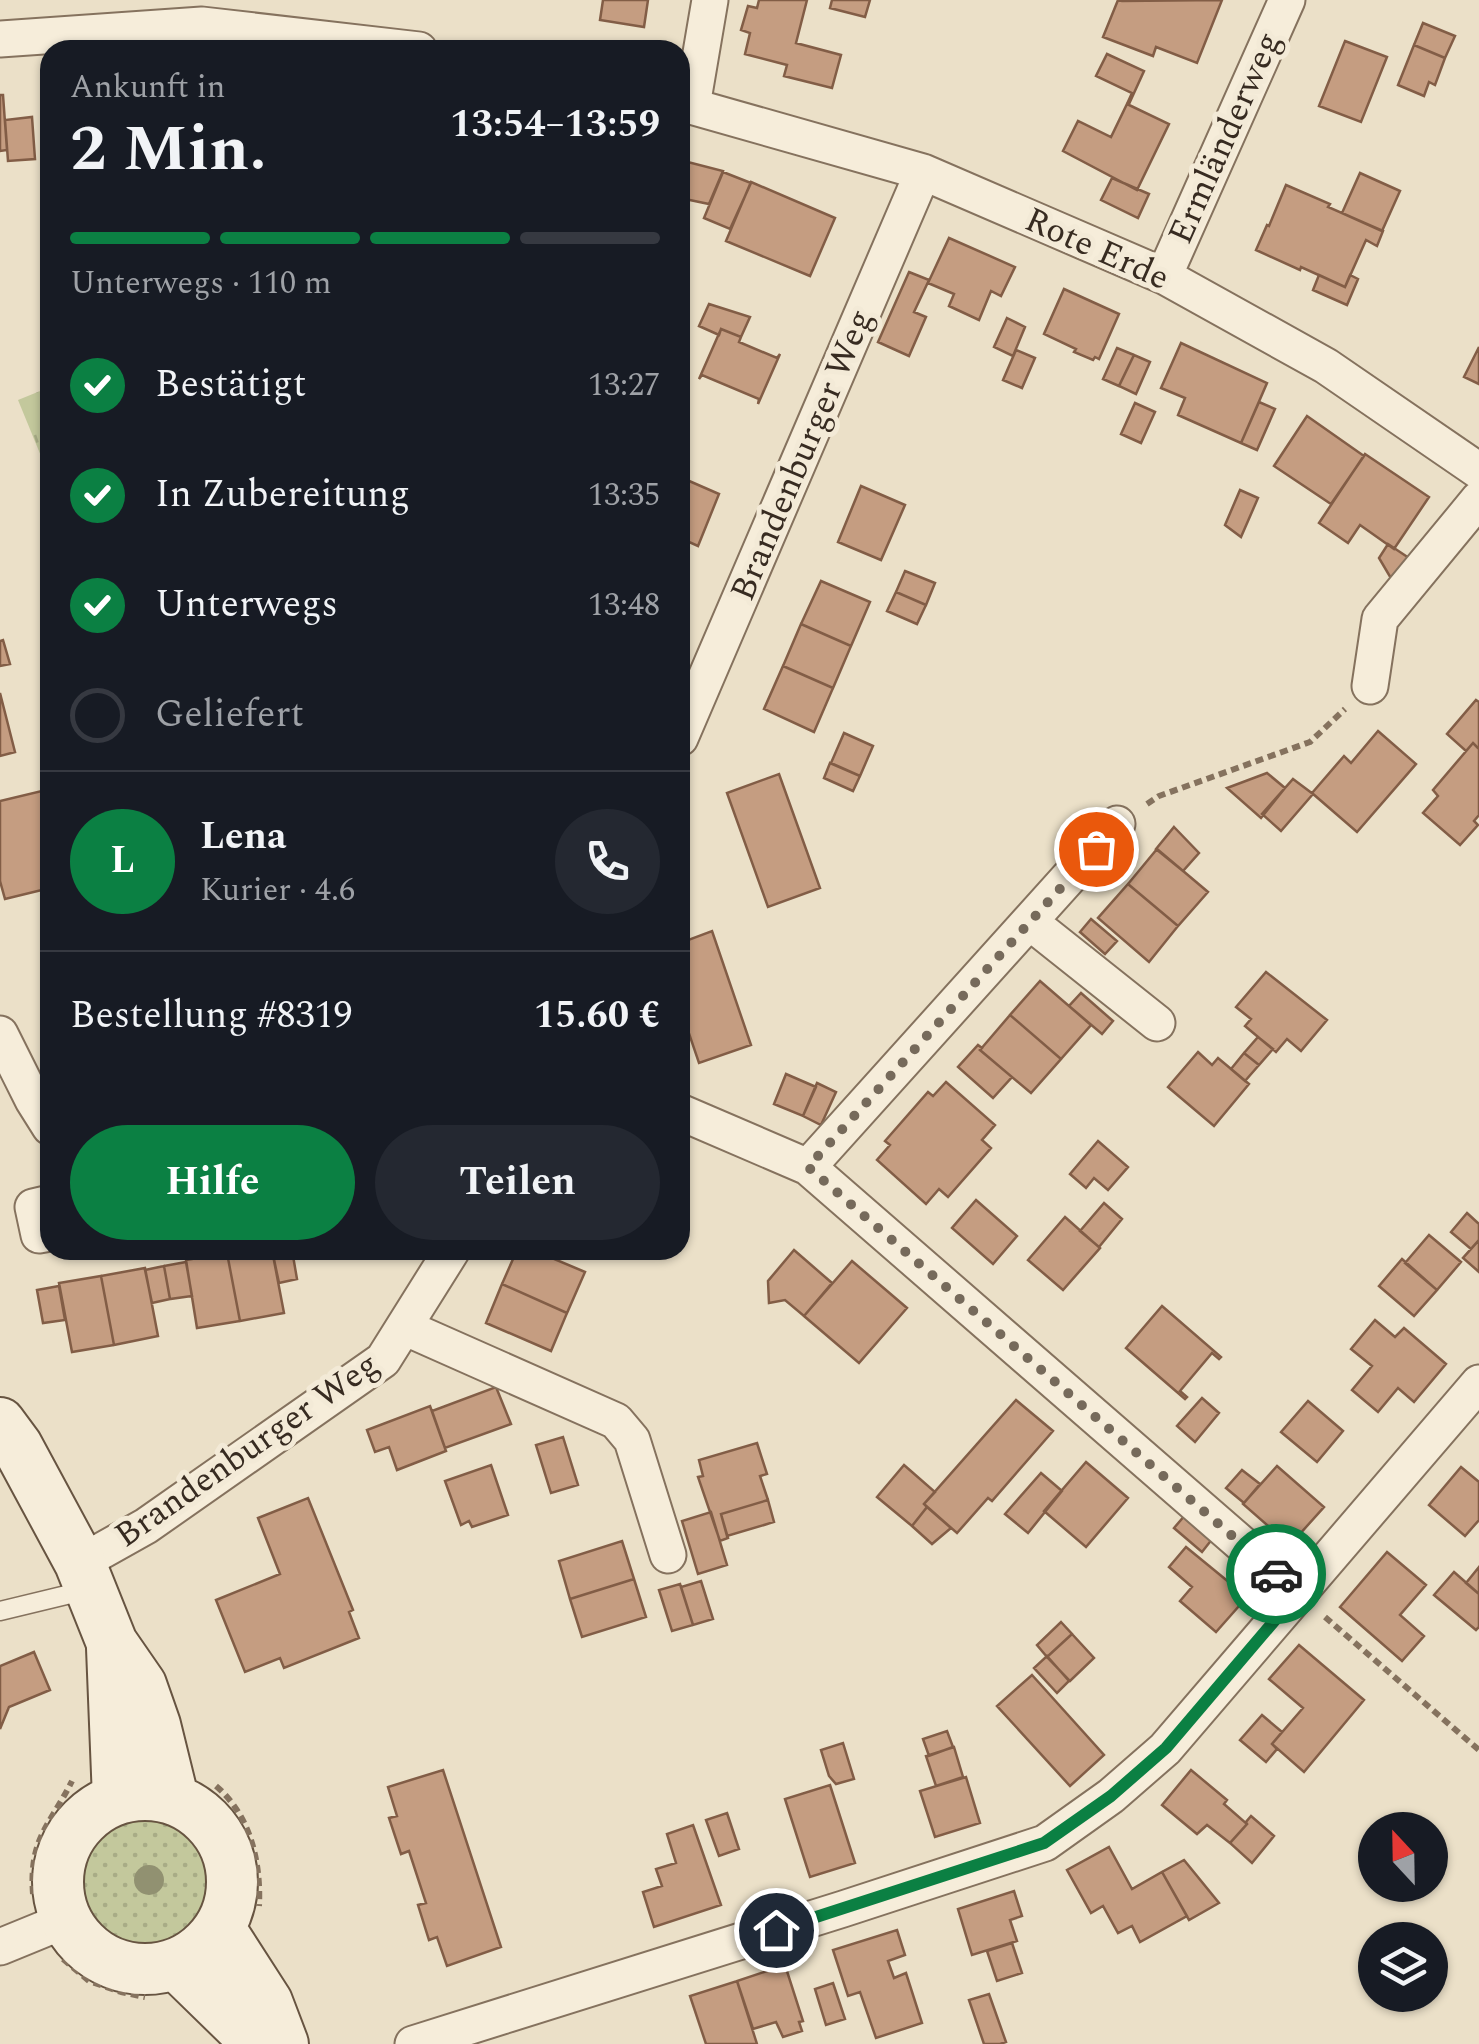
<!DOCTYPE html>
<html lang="de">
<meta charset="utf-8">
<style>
body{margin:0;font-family:Spectral,serif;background:#242831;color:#f1f3f6;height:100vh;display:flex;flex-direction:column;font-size:38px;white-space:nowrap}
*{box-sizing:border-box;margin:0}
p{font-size:32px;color:#9ea1a6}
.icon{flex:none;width:55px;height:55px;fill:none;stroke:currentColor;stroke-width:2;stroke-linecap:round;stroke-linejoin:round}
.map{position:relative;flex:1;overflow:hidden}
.side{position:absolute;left:40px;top:40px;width:650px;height:1220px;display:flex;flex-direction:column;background:#171b24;border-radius:30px;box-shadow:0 2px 8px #0004}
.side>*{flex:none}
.needle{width:65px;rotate:338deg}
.buttons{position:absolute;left:1358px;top:1812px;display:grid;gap:20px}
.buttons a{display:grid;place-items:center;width:90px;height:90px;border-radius:50%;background:#171b24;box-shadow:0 2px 8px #0004;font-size:50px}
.pin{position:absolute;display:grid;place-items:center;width:85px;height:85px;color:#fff;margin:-42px;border:5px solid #fff;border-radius:50%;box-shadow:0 2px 10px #0007}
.courier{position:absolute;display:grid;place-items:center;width:100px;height:100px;margin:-50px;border:8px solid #0b8043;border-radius:50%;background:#fff;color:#222;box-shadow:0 2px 12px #0007}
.overview em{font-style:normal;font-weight:700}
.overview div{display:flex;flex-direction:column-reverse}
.overview{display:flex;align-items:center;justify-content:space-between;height:170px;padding:0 30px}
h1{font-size:65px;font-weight:700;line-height:75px}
.bar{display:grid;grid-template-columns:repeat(4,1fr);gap:15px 10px;align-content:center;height:120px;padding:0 30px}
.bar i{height:12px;border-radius:8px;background:#363941}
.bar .selected{background:#0b8043}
.bar p{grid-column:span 4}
.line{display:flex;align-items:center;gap:25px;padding:0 30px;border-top:2px solid #363941}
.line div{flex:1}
.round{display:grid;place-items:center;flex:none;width:105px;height:105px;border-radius:52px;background:#242831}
ol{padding:0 30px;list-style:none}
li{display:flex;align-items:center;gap:30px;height:110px}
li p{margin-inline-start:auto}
li .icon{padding:10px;border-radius:50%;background:#0b8043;color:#fff;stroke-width:4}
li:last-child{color:#9ea1a6}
li i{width:55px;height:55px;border:5px solid #363941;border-radius:50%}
.action{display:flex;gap:20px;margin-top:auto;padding:20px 30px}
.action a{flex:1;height:115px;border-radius:60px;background:#0b8043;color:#fff;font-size:40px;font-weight:700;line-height:115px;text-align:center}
.action a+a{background:#242831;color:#f1f3f6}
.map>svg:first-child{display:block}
</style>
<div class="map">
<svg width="1479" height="2044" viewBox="0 0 1479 2044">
<defs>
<pattern id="grass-dots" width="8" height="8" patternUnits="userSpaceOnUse" patternTransform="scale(2.5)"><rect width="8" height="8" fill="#c3c89c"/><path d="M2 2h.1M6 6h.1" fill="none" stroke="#a8ac86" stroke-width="1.8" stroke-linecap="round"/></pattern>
<pattern id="park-tufts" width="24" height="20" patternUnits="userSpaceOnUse" patternTransform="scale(2.5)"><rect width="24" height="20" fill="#c3c89c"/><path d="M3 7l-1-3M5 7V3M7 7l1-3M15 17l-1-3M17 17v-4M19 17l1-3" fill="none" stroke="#a8ac86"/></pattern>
</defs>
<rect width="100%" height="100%" fill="#ebe0c8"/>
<!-- grass -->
<path fill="url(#grass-dots)" d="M80 1882a65 65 0 1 1 130 0a65 65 0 1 1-130 0Z"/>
<!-- park -->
<path fill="url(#park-tufts)" d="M 50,387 L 50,478 L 18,400 Z"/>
<!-- building -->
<path fill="#c59d81" stroke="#825d46" stroke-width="2.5" d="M 603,0 L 648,0 L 644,27 L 600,20 Z
M 759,0 L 807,0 L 796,43 L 841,55 L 832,88 L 784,76 L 787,65 L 745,54 L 750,33 L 741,30 L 748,6 L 757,8 Z
M 832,0 L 870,0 L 865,17 L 830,8 Z
M 1118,0 L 1122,1 L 1222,0 L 1197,63 L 1156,47 L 1153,56 L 1103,37 Z
M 1423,23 L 1455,36 L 1445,58 L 1414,45 Z
M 1345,41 L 1387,57 L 1361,122 L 1319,106 Z
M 1414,45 L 1445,58 L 1435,85 L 1429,82 L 1424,96 L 1398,85 Z
M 1107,54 L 1144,71 L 1129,104 L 1127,104 L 1132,93 L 1096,76 Z
M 0,95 L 3,95 L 7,150 L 0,151 Z
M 1127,104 L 1169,124 L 1137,190 L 1063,151 L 1078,121 L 1111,137 Z
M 32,117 L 35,159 L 8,161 L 5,120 Z
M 680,160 L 723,171 L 709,204 L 680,198 Z
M 723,172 L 751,183 L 730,229 L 704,218 Z
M 1360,173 L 1400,191 L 1382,231 L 1342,213 Z
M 1112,178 L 1149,194 L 1138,218 L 1101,200 Z
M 751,182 L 835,218 L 810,276 L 726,241 Z
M 1286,185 L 1330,204 L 1328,207 L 1383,231 L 1377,246 L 1366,240 L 1345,287 L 1301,267 L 1300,270 L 1256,250 L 1267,225 L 1269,226 Z
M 949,238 L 1015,267 L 1001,296 L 991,291 L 979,320 L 949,306 L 954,294 L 928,283 Z
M 909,272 L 929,280 L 914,312 L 926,317 L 909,356 L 878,342 Z
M 1319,275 L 1345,287 L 1350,275 L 1358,279 L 1347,305 L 1313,290 Z
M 1064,289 L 1119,314 L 1099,359 L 1095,357 L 1093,360 L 1074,352 L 1076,349 L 1044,334 Z
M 709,304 L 750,317 L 741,337 L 721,329 L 719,335 L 699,326 Z
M 1007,318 L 1025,327 L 1013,356 L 994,347 Z
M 721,329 L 741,337 L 739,342 L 777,358 L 780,354 L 758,404 L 759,399 L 702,375 L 699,379 Z
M 1181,343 L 1267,383 L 1241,443 L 1178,415 L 1185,398 L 1161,388 Z
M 1479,347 L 1479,384 L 1464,377 Z
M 1117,348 L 1134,355 L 1119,386 L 1103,379 Z
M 1016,350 L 1035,358 L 1022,388 L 1003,380 Z
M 1134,355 L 1150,362 L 1136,394 L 1119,386 Z
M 1259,402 L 1275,409 L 1257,450 L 1241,443 Z
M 1135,403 L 1155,412 L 1141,443 L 1121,434 Z
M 1307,416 L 1364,456 L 1331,504 L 1274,466 Z
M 1365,454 L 1429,497 L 1394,549 L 1360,525 L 1348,543 L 1319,523 Z
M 680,477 L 719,494 L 698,546 L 680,538 Z
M 861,486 L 905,505 L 881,560 L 838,542 Z
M 1240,490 L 1258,498 L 1241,537 L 1225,525 Z
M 1388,544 L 1409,558 L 1392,580 L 1379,558 Z
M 905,571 L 935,583 L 926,605 L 896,592 Z
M 821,581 L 870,602 L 851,646 L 801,624 Z
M 896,592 L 926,605 L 917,624 L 887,611 Z
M 801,624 L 851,646 L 833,688 L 783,666 Z
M 3,640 L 10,664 L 0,666 L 0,641 Z
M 783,666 L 833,688 L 814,732 L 764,709 Z
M 0,693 L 15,752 L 0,756 Z
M 1476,700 L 1479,702 L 1479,749 L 1473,743 L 1466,751 L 1447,734 Z
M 1378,731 L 1416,764 L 1357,832 L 1312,793 L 1344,756 L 1351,763 Z
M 844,733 L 873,746 L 860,776 L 831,763 Z
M 1473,743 L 1479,749 L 1479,815 L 1474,821 L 1478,825 L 1460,845 L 1423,813 L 1438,796 L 1433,790 Z
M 830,763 L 860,776 L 853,791 L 824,778 Z
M 1267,773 L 1285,788 L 1261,818 L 1227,788 Z
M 779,774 L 820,888 L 768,907 L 727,793 Z
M 1293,779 L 1313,794 L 1281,831 L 1262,814 Z
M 50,789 L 50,888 L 5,899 L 0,881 L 0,801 Z
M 1174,827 L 1199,853 L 1183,871 L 1156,849 Z
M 1157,849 L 1208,892 L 1178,926 L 1128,884 Z
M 1128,884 L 1178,926 L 1149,962 L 1098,918 Z
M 1091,919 L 1117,941 L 1105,954 L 1080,932 Z
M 712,931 L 751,1045 L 699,1063 L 680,1007 L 680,943 Z
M 1266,972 L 1327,1020 L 1301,1051 L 1287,1039 L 1276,1052 L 1245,1026 L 1251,1019 L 1236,1007 Z
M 1040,981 L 1091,1025 L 1061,1059 L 1010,1015 Z
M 1081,993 L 1113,1021 L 1102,1034 L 1069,1006 Z
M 1010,1015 L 1061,1059 L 1031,1093 L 980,1050 Z
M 1258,1037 L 1273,1049 L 1259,1065 L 1244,1053 Z
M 978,1045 L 982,1048 L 980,1050 L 1012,1077 L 993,1098 L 958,1067 Z
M 1198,1052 L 1212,1065 L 1218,1058 L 1249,1084 L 1214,1126 L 1168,1087 Z
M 1244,1053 L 1259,1065 L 1245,1081 L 1231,1069 Z
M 786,1074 L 816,1087 L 803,1116 L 774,1104 Z
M 946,1082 L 995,1125 L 982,1140 L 991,1148 L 948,1197 L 939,1189 L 926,1204 L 877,1160 L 890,1145 L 885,1141 L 928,1092 L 933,1096 Z
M 817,1083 L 836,1092 L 821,1125 L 803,1116 Z
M 1098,1141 L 1128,1167 L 1108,1190 L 1094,1178 L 1086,1188 L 1070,1174 Z
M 976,1200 L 1017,1236 L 993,1264 L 952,1228 Z
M 1104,1203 L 1122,1219 L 1099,1247 L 1080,1231 Z
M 1467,1213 L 1479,1224 L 1479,1240 L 1471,1249 L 1451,1232 Z
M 1065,1217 L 1100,1248 L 1063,1290 L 1028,1260 Z
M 1429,1235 L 1461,1262 L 1437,1290 L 1405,1263 Z
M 1479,1240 L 1479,1272 L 1463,1258 Z
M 242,1250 L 272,1250 L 284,1313 L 240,1321 L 227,1253 Z
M 272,1250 L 292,1250 L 297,1279 L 279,1283 Z
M 517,1250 L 533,1250 L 585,1272 L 567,1313 L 502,1284 Z
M 794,1250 L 832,1283 L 804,1316 L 785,1300 L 769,1303 L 768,1281 Z
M 227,1253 L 240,1321 L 197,1328 L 186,1260 Z
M 1402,1259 L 1437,1290 L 1414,1316 L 1379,1286 Z
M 852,1261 L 907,1308 L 859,1363 L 804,1316 Z
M 186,1262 L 192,1296 L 170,1299 L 164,1266 Z
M 164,1266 L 170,1299 L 152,1303 L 145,1270 Z
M 145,1268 L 158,1336 L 114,1345 L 101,1276 Z
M 101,1276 L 114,1345 L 72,1352 L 59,1283 Z
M 502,1284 L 567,1313 L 551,1351 L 486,1323 Z
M 59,1286 L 65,1320 L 43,1323 L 37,1290 Z
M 1162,1306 L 1221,1357 L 1219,1359 L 1212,1353 L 1180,1391 L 1187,1397 L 1185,1399 L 1126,1348 Z
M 1375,1320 L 1395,1337 L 1404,1328 L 1446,1364 L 1414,1402 L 1398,1388 L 1378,1412 L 1352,1390 L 1372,1366 L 1351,1349 Z
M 496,1387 L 511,1424 L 445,1448 L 432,1411 Z
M 1202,1398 L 1219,1413 L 1195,1442 L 1177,1426 Z
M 1016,1400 L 1053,1431 L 992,1501 L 988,1498 L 957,1533 L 924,1504 Z
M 1308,1401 L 1343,1431 L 1317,1462 L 1281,1432 Z
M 430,1406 L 446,1451 L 397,1470 L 389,1447 L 375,1452 L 367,1430 Z
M 563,1437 L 578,1485 L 551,1493 L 536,1445 Z
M 757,1443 L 767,1474 L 760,1476 L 768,1500 L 721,1514 L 728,1538 L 720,1541 L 698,1477 L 703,1476 L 699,1460 Z
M 1086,1462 L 1128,1498 L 1086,1547 L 1044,1511 Z
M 491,1465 L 508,1515 L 472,1527 L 469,1521 L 461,1525 L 445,1481 Z
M 904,1465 L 935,1492 L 924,1504 L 927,1507 L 912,1526 L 877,1497 Z
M 1277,1466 L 1324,1507 L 1290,1545 L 1243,1504 Z
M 1461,1467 L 1479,1482 L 1479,1520 L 1465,1536 L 1429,1505 Z
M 1242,1470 L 1260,1484 L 1244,1503 L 1226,1488 Z
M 1041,1473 L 1062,1491 L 1028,1533 L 1005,1514 Z
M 308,1498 L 353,1610 L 349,1612 L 359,1638 L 284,1668 L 280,1658 L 245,1672 L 216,1600 L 280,1574 L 258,1518 Z
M 768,1500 L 774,1522 L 727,1536 L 721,1514 Z
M 927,1507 L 951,1528 L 932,1544 L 912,1526 Z
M 711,1512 L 727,1565 L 698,1574 L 682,1521 Z
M 1186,1514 L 1213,1538 L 1202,1552 L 1174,1528 Z
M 622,1541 L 634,1579 L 570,1599 L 559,1561 Z
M 1186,1547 L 1247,1597 L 1216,1632 L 1180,1601 L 1192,1587 L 1169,1567 Z
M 1387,1552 L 1426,1585 L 1400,1615 L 1424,1636 L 1402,1661 L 1340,1607 Z
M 1479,1567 L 1479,1594 L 1466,1583 Z
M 1454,1572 L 1479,1594 L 1479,1627 L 1476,1630 L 1434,1595 Z
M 634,1579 L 646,1617 L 582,1637 L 570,1599 Z
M 701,1581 L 713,1619 L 693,1625 L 681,1587 Z
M 680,1584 L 693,1625 L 672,1631 L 659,1590 Z
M 1061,1622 L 1072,1634 L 1047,1657 L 1037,1645 Z
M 1072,1634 L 1094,1658 L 1070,1681 L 1047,1657 Z
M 1299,1645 L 1364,1700 L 1304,1772 L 1272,1744 L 1303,1708 L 1269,1679 Z
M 34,1652 L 50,1690 L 9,1707 L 0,1729 L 0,1666 Z
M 1047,1656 L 1069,1681 L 1057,1693 L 1034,1668 Z
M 1032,1675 L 1104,1755 L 1070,1786 L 997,1706 Z
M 1262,1715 L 1282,1732 L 1272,1744 L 1277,1749 L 1266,1762 L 1240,1740 Z
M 947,1731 L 953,1747 L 929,1756 L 923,1739 Z
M 843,1743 L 854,1779 L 836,1784 L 829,1776 L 821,1750 Z
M 954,1747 L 963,1777 L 936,1786 L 926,1756 Z
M 443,1770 L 501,1947 L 447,1966 L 437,1937 L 429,1940 L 418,1905 L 426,1903 L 409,1851 L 401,1854 L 389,1818 L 397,1816 L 388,1787 Z
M 1191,1770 L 1227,1800 L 1224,1804 L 1247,1824 L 1230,1843 L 1207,1825 L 1197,1834 L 1162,1805 Z
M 966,1777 L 980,1823 L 935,1837 L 920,1791 Z
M 830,1785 L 855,1863 L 810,1877 L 785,1799 Z
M 727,1813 L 739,1849 L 719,1856 L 706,1820 Z
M 1251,1816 L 1274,1836 L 1252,1863 L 1230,1843 L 1247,1824 L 1246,1822 Z
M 693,1825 L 721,1905 L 654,1927 L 643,1892 L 662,1886 L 656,1869 L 676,1863 L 667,1834 Z
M 1109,1847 L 1132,1889 L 1162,1872 L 1187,1916 L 1140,1942 L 1132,1926 L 1118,1933 L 1103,1906 L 1091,1913 L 1067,1870 Z
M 1184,1860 L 1219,1903 L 1189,1920 L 1162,1872 Z
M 1014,1891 L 1022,1916 L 1010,1920 L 1017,1941 L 972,1955 L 958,1909 Z
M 897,1930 L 905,1955 L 888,1961 L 894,1978 L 906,1973 L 922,2023 L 876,2038 L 860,1992 L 848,1996 L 833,1950 Z
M 1012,1943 L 1022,1973 L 997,1981 L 987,1951 Z
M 785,1965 L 803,2021 L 799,2022 L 802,2031 L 783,2037 L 776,2022 L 753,2029 L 737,1981 Z
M 737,1981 L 757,2044 L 706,2044 L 690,1996 Z
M 833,1983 L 845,2019 L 826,2025 L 815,1989 Z
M 989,1994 L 1006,2042 L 1000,2044 L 984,2044 L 969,2000 Z"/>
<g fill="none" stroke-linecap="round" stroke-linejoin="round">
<defs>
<path id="lane" d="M 0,1611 L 87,1590"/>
<path id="street" d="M 0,39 L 202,25 L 419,50
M 680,103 L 923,172 L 1164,276 L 1326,366 L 1479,471
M 692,106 L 710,0
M 1164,276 L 1287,0
M 1370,686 L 1380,619 L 1479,499
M 680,738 L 923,172
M 1030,922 L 1157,1023
M 0,1034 L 33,1100 L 50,1127
M 680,1112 L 808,1167 L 1298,1593
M 808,1167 L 1117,824
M 50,1203 L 33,1207 L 39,1235 L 50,1233
M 404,1327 L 616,1421 L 632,1440 L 668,1555
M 80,1563 L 146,1526 L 383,1360 L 452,1250
M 0,1947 L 66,1920
M 413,2044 L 843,1909 L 1045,1843 L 1111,1796 L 1165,1749 L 1479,1383"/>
<path id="secondary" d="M 0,1423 L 17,1446 L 80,1563 L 112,1643 L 141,1685 L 155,1725 L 173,1798
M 112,1648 L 118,1799
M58 1882a87 87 0 1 1 174 0a87 87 0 1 1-174 0Z
M 220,1929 L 267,2002 L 283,2044
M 176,1964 L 258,2044"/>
</defs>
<!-- lane casing -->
<use href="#lane" stroke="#85725e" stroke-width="21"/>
<!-- street casing -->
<use href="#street" stroke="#85725e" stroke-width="39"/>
<!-- secondary casing -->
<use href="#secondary" stroke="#675441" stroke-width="54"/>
<!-- path -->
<path stroke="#85725e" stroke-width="6" stroke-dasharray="8 5" stroke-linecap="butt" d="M 1147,804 L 1159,796 L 1310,742 L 1345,709
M 1325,1617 L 1479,1750
M 216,1786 C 251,1816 261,1863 259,1906
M 33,1894 C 29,1838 49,1827 72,1781
M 63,1959 L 89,1981 L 121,1992 L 145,1997"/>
<!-- lane -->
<use href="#lane" stroke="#f6edda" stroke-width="18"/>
<!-- street -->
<use href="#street" stroke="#f6edda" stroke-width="35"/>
<!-- secondary -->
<use href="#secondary" stroke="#f6edda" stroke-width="50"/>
</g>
<!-- trees -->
<circle fill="#919171" cx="149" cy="1880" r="15"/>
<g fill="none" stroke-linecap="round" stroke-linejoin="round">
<!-- done -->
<path stroke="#766a5b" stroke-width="10" stroke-dasharray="0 18" d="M 1096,849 L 808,1167 L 1276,1574"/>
<!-- route -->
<path stroke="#0b8043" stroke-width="12" d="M 776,1930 L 1044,1843 L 1111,1796 L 1166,1748 L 1298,1593 L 1276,1574"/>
</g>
<g text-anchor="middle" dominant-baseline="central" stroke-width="10" stroke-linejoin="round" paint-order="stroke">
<!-- street labels -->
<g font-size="35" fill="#372b21" stroke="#f3ead7">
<text transform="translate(1225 138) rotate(-66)">Ermländerweg</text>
<text transform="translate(1097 249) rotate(24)">Rote Erde</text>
<text transform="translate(802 455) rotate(-67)">Brandenburger Weg</text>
<text transform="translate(247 1450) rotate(-35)">Brandenburger Weg</text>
</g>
</g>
</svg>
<div class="buttons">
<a><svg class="needle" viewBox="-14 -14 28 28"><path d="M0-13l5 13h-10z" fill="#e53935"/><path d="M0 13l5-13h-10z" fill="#9ea1a6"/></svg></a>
<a><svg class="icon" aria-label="layers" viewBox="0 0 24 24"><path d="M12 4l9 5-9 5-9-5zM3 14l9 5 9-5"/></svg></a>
</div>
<div class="pin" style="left:1096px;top:849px;background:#ea580c"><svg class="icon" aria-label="bag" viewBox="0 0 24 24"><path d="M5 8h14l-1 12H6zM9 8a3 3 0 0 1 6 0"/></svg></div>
<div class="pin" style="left:776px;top:1930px;background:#1f2937"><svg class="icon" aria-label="home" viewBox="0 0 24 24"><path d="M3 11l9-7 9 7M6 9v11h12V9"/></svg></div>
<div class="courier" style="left:1276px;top:1574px"><svg class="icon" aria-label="car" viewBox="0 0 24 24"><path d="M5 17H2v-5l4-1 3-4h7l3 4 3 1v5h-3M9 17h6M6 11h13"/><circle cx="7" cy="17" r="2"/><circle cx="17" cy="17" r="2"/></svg></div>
<section class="side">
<div class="overview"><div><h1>2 Min.</h1><p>Ankunft in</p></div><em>13:54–13:59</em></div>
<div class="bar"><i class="selected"></i><i class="selected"></i><i class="selected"></i><i></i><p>Unterwegs · 110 m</p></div>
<ol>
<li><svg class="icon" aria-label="check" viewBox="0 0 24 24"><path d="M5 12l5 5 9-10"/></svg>Bestätigt<p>13:27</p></li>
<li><svg class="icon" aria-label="check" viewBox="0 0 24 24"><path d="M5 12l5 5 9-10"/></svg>In Zubereitung<p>13:35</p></li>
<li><svg class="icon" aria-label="check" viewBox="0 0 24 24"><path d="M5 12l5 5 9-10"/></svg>Unterwegs<p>13:48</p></li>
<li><i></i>Geliefert</li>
</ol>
<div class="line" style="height:180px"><b class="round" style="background:#0b8043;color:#fff">L</b><div><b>Lena</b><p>Kurier · 4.6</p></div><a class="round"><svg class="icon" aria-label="phone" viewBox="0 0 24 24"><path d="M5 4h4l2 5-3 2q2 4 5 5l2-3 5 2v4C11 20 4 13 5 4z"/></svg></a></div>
<div class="line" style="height:130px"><div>Bestellung #8319</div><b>15.60 €</b></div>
<div class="action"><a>Hilfe</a><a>Teilen</a></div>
</section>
</div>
